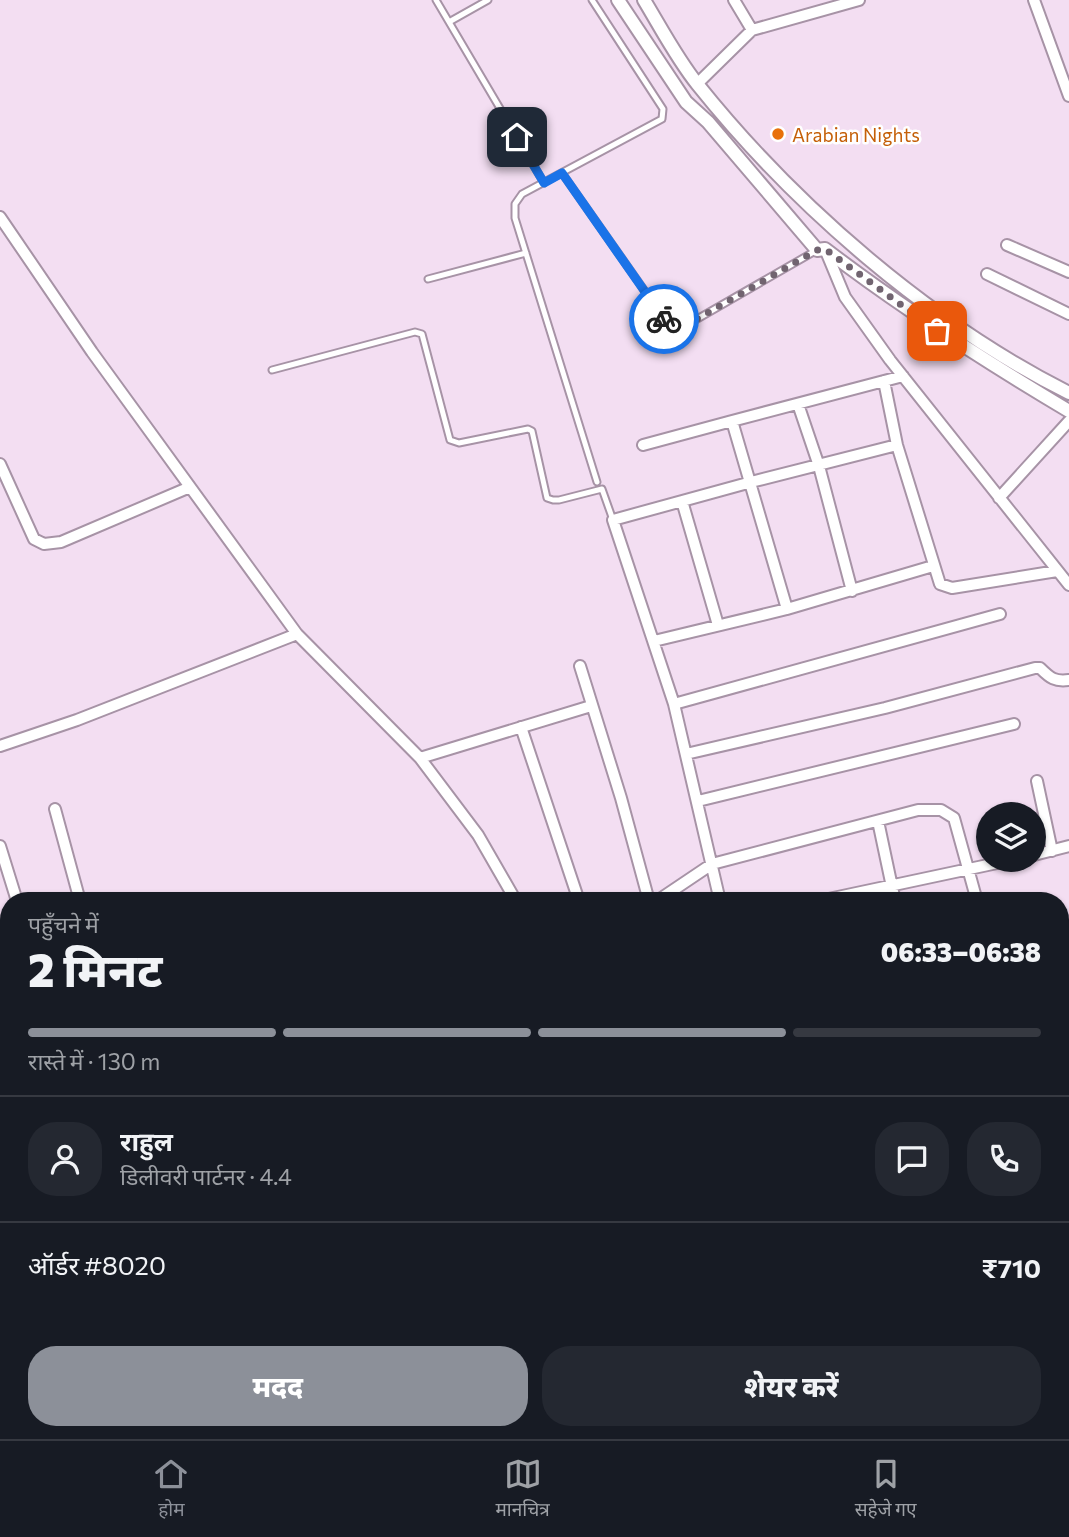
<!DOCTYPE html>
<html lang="hi">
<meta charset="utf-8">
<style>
body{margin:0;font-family:Commissioner,"Noto Sans Devanagari",sans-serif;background:#242831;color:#f1f3f6;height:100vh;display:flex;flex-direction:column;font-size:26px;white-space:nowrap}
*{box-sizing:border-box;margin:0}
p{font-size:23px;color:#9ea1a6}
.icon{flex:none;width:38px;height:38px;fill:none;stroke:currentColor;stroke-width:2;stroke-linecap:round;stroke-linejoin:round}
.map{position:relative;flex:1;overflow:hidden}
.drawer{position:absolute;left:0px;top:892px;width:1069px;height:548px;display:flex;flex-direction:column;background:#171b24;border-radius:28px 28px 0 0;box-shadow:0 2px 5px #0004}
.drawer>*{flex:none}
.buttons{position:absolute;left:976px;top:802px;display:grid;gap:14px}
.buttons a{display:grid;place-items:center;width:70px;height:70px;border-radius:50%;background:#171b24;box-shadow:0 2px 5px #0004;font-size:35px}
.pin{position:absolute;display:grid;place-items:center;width:60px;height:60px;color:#fff;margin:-30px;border-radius:14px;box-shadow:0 4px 10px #0006}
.courier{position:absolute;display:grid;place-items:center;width:70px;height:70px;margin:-35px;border:5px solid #1a73e8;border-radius:50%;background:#fff;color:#222;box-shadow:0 2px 9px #0007}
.overview em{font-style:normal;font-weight:800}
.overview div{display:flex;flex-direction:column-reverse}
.overview{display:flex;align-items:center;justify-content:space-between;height:119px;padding:0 28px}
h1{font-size:46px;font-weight:800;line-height:52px}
.bar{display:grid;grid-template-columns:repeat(4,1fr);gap:10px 7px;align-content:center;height:84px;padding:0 28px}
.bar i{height:9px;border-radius:5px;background:#363941}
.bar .on{background:#8c9099}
.bar p{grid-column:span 4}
.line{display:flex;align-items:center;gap:18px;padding:0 28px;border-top:2px solid #363941}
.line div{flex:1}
.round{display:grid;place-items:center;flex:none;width:74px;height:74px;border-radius:28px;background:#242831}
.button{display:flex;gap:14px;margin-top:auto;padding:14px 28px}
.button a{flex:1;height:80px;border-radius:28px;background:#8c9099;color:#fff;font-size:28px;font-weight:800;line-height:80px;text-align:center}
.button a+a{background:#242831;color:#f1f3f6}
.tab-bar{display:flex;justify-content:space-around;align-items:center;height:98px;border-top:2px solid #363941;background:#171b24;font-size:19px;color:#9ea1a6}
.tab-bar a{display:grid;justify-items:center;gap:4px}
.tab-bar .on{color:#8c9099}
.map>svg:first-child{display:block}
</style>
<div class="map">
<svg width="1069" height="1439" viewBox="0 0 1069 1439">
<rect width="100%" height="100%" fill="#f3def2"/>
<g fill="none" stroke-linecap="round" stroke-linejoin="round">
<defs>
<path id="service" d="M 436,0 L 544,183
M 592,0 L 663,109 L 662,119 L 522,194 L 515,204 L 515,218 L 597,482
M 449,22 L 488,0
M 562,173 L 668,324 L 675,327 L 685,326 L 817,250
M 428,279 L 526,253
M 272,370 L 415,332 L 422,334 L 450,440 L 459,443 L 528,429 L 532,431 L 547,498 L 553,500 L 559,500 L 602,489 L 613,520"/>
<path id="minor" d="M 734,0 L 752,30
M 1034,0 L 1069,96
M 697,84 L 752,30 L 859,0
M 0,217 L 92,352 L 297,634 L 420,758 L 478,835 L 516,901
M 1007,245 L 1069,272
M 825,249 L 845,297 L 890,360 L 1069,585
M 987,274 L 1069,314
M 884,381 L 897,445 L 940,584 L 952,588 L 1057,571
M 798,404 L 819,466 L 852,591
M 732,421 L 903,376
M 643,445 L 732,421 L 787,609
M 0,464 L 34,539 L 44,544 L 61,542 L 190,487
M 999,498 L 1069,421
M 682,501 L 718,625
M 654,641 L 787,609 L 933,566
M 580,666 L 621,798 L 649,901
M 674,704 L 1000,614
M 521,727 L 579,901
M 0,746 L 77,720 L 297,634
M 686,754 L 885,708 L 1035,668 L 1040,668 C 1050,678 1055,682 1069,680
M 420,758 L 591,706
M 1037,781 L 1052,851
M 698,801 L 1014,724
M 55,809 L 80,901
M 878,821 L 895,901
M 0,846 L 17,901
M 1034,855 L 1069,846
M 657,901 L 712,864 L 918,810 L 941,810 L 954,818 L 977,901
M 720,901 L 674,704 L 613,520 L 755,481 L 897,445
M 819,901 L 1016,859
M 0,970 L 9,967
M 1060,1091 L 1069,1115
M 1060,1281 L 1069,1300
M 1060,1402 L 1069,1417
M 6,1406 L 6,1270
M 104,1432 L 104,1439
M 443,1432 L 444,1439
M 820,1432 L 825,1439
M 902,1432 L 906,1439
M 994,1432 L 998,1439
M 197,1439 L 197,1432
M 524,1439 L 524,1432
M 591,1439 L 591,1432
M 741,1439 L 773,1432
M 918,1439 L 930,1432
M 1063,1439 L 1069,1436"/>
<path id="tertiary" d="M 618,0 L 686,102 L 708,122 L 817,250 L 825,249 C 903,309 985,361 1069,411
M 644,0 C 661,28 677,59 698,85 C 795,206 930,323 1069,393"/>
</defs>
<!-- service casing -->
<use href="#service" stroke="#a793a6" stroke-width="9"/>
<!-- minor casing -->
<use href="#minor" stroke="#a793a6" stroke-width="14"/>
<!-- tertiary casing -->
<use href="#tertiary" stroke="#a793a6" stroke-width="16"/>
<!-- service -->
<use href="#service" stroke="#fff" stroke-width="5"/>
<!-- minor -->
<use href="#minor" stroke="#fff" stroke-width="10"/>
<!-- tertiary -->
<use href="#tertiary" stroke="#fff" stroke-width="12"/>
</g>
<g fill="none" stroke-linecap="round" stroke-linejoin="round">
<!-- done -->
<path stroke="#716470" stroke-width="7" stroke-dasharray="0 12.6" d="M 664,319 C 670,327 676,327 685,326 L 817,250 L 825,249 L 937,331"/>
<!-- route -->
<path stroke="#1a73e8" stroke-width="9" d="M 517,137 L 544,183 L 562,173 L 664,319"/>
</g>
<!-- markers -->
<circle fill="#e8710a" stroke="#fff" stroke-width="2.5" cx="778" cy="134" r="7"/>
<g text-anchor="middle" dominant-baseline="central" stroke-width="5" stroke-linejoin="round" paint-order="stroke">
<!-- food labels -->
<g font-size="19" fill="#c56008" stroke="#fff" text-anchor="start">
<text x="792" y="134">Arabian Nights</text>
</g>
</g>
</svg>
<div class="buttons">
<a><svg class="icon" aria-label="layers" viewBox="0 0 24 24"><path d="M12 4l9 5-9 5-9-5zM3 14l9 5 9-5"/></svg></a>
</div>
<div class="pin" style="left:937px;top:331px;background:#ea580c"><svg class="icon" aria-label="bag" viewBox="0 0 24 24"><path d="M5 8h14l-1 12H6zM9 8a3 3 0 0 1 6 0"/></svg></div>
<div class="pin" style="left:517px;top:137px;background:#1f2937"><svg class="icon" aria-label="home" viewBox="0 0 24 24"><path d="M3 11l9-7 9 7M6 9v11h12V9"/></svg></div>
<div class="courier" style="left:664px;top:319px"><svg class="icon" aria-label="bike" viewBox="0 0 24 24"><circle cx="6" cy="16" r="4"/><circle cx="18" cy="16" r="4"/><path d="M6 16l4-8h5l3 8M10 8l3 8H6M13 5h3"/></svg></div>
<section class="drawer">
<div class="overview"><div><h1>2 मिनट</h1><p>पहुँचने में</p></div><em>06:33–06:38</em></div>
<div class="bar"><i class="on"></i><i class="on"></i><i class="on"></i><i></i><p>रास्ते में · 130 m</p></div>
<div class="line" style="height:126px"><a class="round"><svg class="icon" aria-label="person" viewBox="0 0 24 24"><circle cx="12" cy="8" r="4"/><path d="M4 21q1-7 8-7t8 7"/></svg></a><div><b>राहुल</b><p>डिलीवरी पार्टनर · 4.4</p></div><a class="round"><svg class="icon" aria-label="chat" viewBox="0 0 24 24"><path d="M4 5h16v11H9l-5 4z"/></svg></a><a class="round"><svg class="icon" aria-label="phone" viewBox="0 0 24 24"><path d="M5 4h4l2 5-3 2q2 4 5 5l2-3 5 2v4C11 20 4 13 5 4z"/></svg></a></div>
<div class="line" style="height:91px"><div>ऑर्डर #8020</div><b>₹710</b></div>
<div class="button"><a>मदद</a><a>शेयर करें</a></div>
</section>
</div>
<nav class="tab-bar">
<a class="on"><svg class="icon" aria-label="home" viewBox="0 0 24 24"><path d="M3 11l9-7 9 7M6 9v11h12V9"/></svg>होम</a>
<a><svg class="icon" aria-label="map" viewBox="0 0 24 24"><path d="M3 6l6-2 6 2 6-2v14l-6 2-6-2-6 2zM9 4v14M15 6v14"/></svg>मानचित्र</a>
<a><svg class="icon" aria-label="saved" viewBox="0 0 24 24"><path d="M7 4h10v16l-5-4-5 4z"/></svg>सहेजे गए</a>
</nav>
